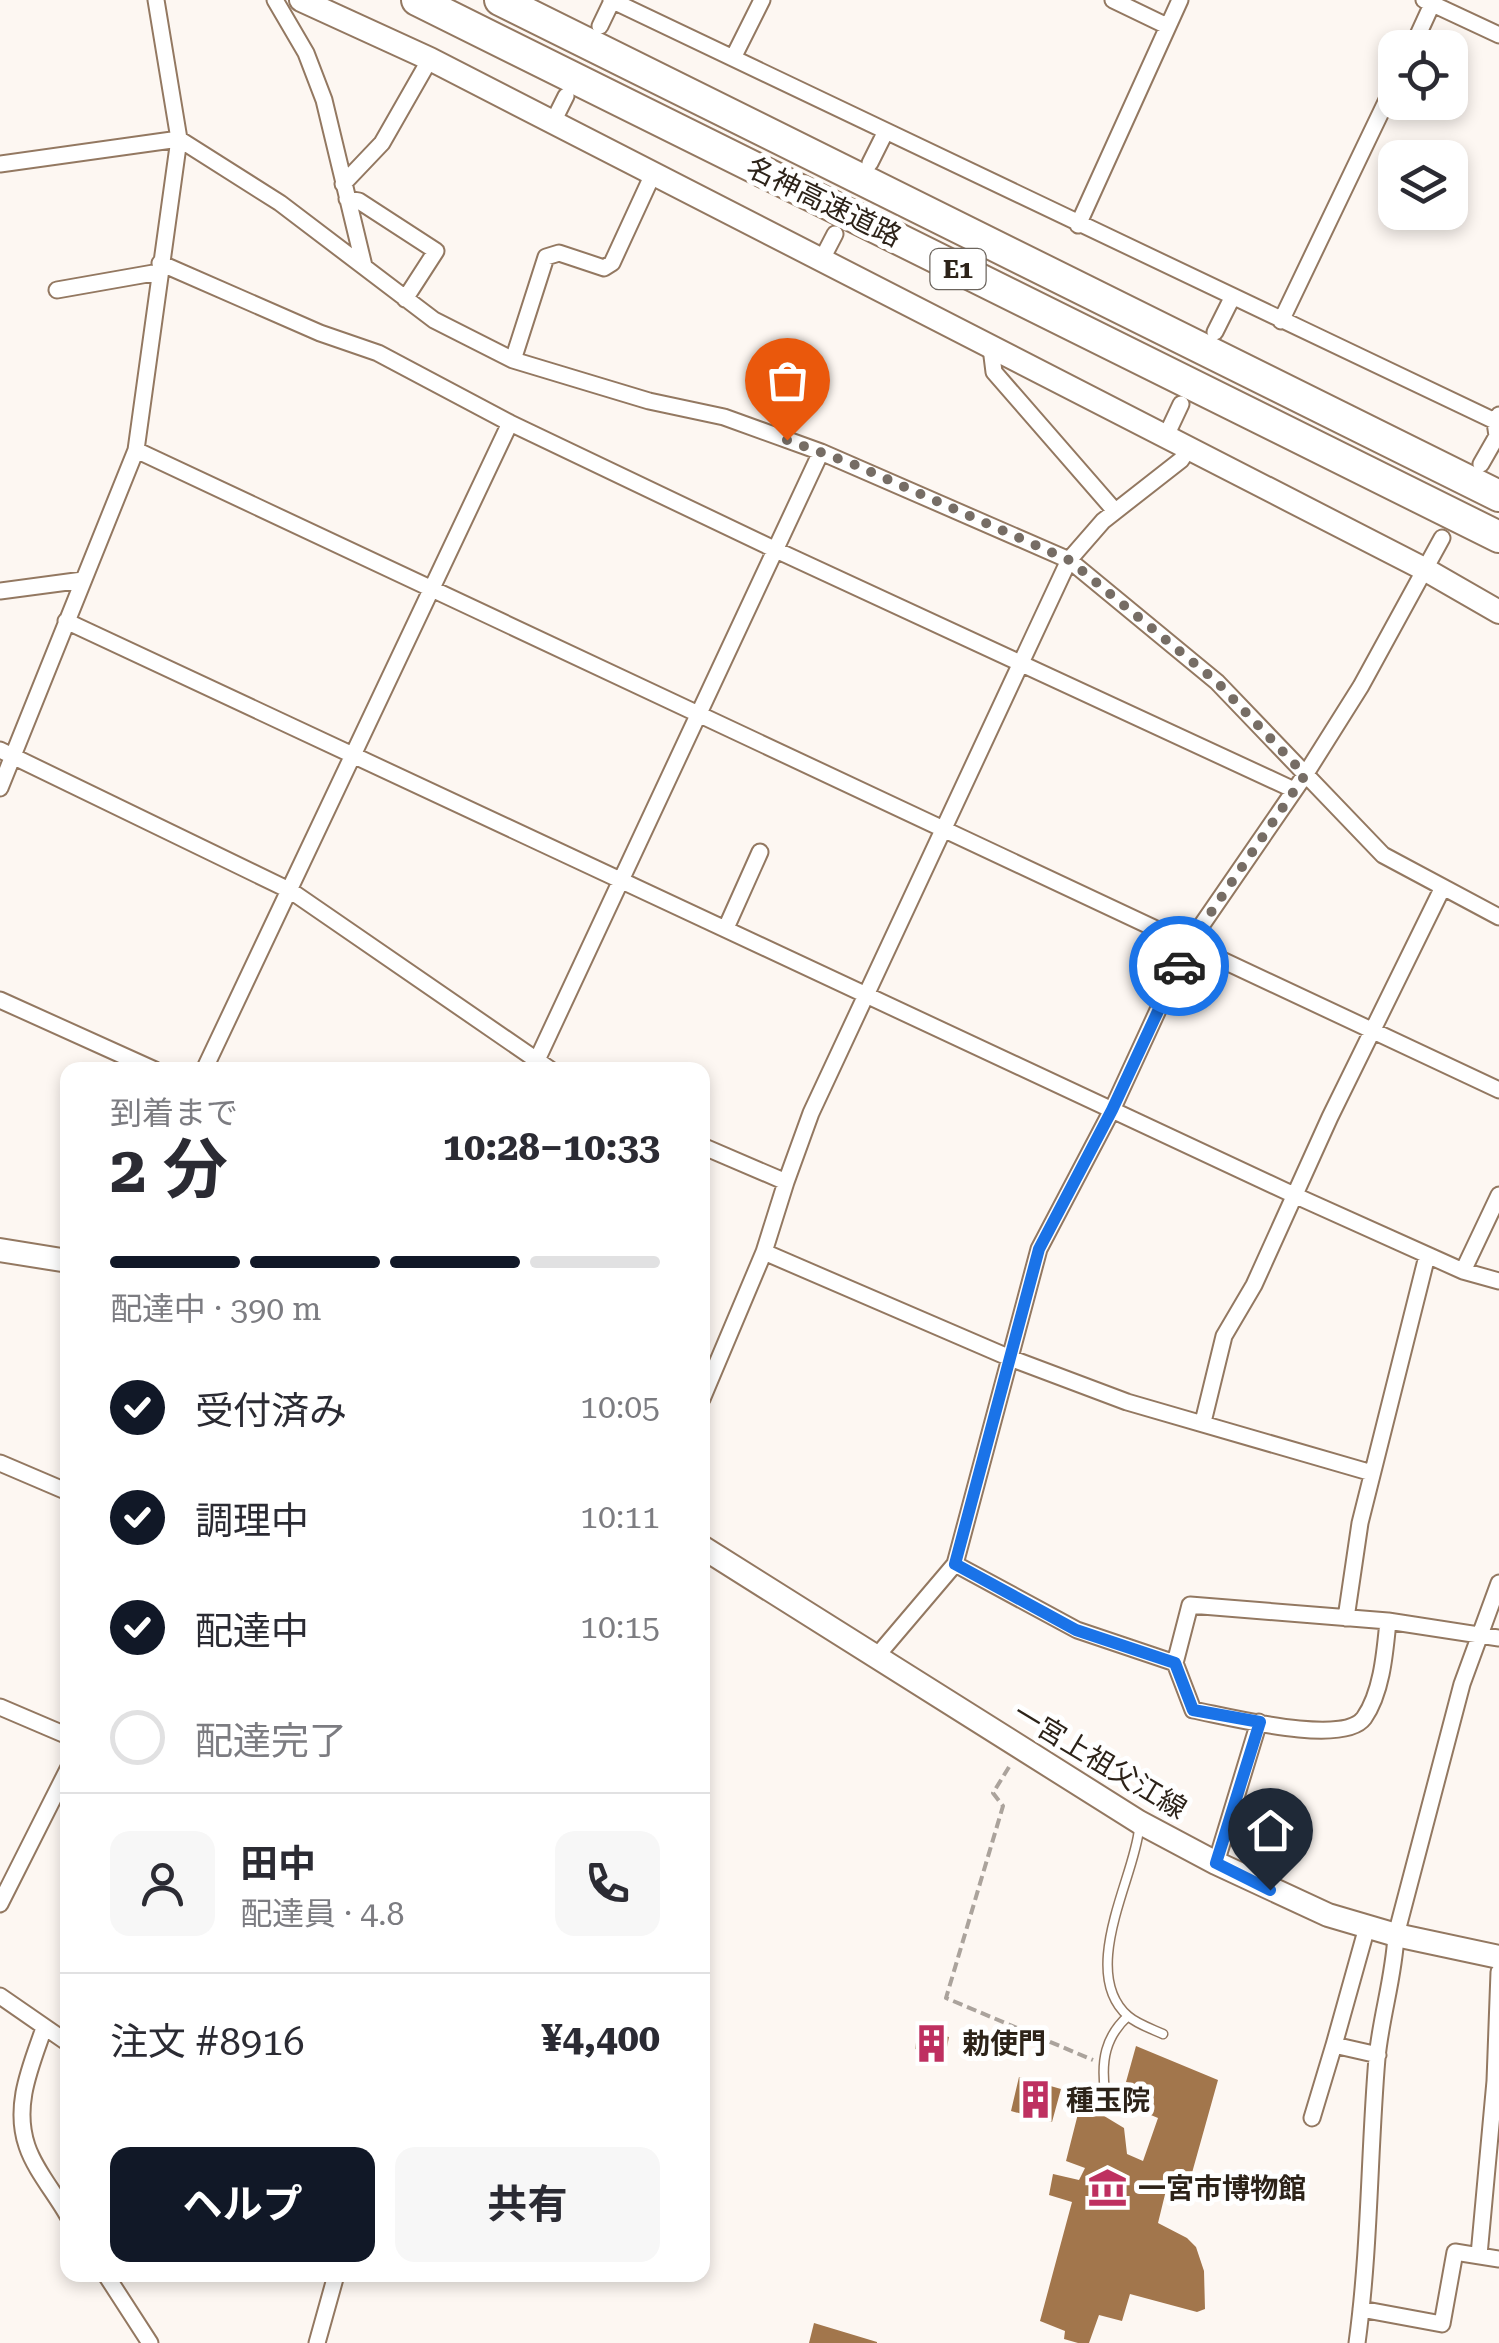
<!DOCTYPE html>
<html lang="ja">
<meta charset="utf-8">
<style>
body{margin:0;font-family:"Roboto Serif","Noto Sans JP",serif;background:#f7f7f7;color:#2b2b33;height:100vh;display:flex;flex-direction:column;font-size:38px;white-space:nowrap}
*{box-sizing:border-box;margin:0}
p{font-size:32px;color:#7c7c81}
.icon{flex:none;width:55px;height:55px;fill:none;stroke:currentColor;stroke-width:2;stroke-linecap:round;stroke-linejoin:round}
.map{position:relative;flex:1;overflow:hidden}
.sheet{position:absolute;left:60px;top:1062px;width:650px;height:1220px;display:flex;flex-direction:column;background:#fff;border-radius:20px;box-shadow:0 5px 15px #0003}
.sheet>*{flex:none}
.buttons{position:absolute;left:1378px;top:30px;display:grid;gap:20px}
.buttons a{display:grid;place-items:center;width:90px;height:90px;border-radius:20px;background:#fff;box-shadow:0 5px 15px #0003;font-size:50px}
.pin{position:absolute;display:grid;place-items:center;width:85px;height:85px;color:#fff;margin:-102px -42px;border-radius:50% 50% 50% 0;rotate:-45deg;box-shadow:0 0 10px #0007}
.pin .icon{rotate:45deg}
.courier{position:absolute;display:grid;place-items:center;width:100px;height:100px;margin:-50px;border:8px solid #1a73e8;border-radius:50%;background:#fff;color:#222;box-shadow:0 2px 12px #0007}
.head em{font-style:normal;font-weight:700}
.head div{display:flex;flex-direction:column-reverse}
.head{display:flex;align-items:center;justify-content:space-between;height:170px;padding:0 50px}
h1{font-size:65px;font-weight:700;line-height:75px}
.bar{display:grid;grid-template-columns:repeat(4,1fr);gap:15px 10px;align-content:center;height:120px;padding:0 50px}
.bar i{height:12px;border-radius:8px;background:#e1e1e2}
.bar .active{background:#111827}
.bar p{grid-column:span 4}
.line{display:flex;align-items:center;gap:25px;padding:0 50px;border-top:2px solid #e1e1e2}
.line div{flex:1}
.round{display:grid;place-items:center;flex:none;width:105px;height:105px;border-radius:20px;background:#f7f7f7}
ol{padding:0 50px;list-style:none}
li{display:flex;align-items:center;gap:30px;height:110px}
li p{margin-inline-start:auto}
li .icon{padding:10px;border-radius:50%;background:#111827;color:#fff;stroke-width:4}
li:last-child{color:#7c7c81}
li i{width:55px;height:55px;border:5px solid #e1e1e2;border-radius:50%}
.cta{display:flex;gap:20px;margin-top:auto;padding:20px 50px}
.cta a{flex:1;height:115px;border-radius:20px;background:#111827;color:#fff;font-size:40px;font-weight:700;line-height:115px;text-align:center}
.cta a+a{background:#f7f7f7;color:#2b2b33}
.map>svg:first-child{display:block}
</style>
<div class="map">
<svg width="1499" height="2343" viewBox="0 0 1499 2343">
<rect width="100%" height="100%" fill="#fdf7f2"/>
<!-- building -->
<path fill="#a2764c" d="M 918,2029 L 949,2037 L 945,2057 L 915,2049 Z
M 1136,2046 L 1218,2080 L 1190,2180 L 1170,2174 L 1158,2223 L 1187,2238 L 1196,2247 L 1204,2271 L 1205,2309 L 1197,2312 L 1130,2294 L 1122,2321 L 1099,2315 L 1089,2343 L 1078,2343 L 1064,2339 L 1065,2331 L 1040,2321 L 1072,2202 L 1049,2195 L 1053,2174 L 1079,2180 L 1085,2168 L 1066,2161 L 1081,2102 L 1124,2128 L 1127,2154 L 1143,2161 L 1158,2118 L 1134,2108 L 1141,2086 L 1126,2082 Z
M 1019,2077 L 1061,2089 L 1052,2122 L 1011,2111 Z
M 814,2323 L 877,2342 L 877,2343 L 809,2343 Z"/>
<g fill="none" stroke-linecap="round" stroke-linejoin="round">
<defs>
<path id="lane" d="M 1139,1829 C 1135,1876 1078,1972 1128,2016 C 1137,2024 1152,2029 1163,2034
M 1105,2091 C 1101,2061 1105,2037 1128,2016"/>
<path id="street" d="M 275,0 L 306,53 L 324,100 L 364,266
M 611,0 L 1499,423
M 1113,0 L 1167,26
M 1424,0 L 1499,35
M 600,26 L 612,1
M 1412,48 L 1434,0
M 733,58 L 762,0
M 553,122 L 566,96
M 870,163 L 885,133
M 0,164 L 179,139 L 280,203 L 434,320 L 513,360 L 649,401 L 724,417 L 821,452 L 1069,560 L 1217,682 L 1383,855 L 1499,917
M 343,184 L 382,143 L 430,59
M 347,199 L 359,201 L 436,251 L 405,299
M 1078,225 L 1180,0
M 821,261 L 835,234
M 160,263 L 320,333 L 378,353 L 510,423 L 776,550 L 1292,789
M 57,290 L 159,272
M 1281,321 L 1395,83
M 1215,332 L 1232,298
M 991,348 L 994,372 L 1115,511
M 513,360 L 546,257 L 559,253 L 604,268 L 612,263 L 653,174
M 1166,436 L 1181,404
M 136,450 L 1499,1090
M 1481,464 L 1497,436 L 1495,422 L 1499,415
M 0,591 L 83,580
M 66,621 L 1294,1195 L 1463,1271 L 1499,1281
M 0,750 L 291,891 L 551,1070
M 0,788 L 136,450 L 179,139 L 156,0
M 726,928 L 760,852
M 0,1000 L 155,1070
M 537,1060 L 821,452
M 204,1070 L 510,423
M 702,1146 L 786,1182 L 811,1113 L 1069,560 L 1103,521 L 1181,460 L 1189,448
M 764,1252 L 1010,1358 L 1127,1402 L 1372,1473
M 1463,1271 L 1499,1195
M 702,1399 L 764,1252 L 786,1182
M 1203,1422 L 1224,1336 L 1254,1285 L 1330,1117 L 1442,889
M 0,1463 L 68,1492
M 955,1564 L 1077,1630 L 1175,1663 L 1193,1710 C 1226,1716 1343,1747 1364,1718 C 1382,1692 1385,1652 1388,1621
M 1346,1618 L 1360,1523 L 1427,1256
M 876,1657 L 955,1564 L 1039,1249 L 1112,1110 L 1188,945 L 1305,775 L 1361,686 L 1442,538
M 1175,1663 L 1190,1605 L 1388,1621 L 1499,1638
M 0,1707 L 68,1736
M 1216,1863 L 1259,1722
M 0,1904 L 68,1769
M 1367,1927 L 1334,2045 L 1378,2055
M 0,1996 L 68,2043
M 44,2028 C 31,2066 13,2105 27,2146 C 35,2170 55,2193 68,2216
M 1312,2118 L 1334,2045
M 1479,2255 L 1495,2081 L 1499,1972
M 106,2275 L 150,2343
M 1361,2309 L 1442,2324 L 1455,2252 L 1499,2259
M 317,2343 L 336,2275
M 1357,2343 C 1370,2248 1369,2153 1377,2058 C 1381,2016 1394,1977 1396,1935 L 1462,1684 L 1499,1583"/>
<path id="secondary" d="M 301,0 L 430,59 L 1426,570 L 1499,612
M 0,1250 L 68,1261
M 702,1547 L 1139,1822 L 1216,1863 L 1328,1915 L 1396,1935 L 1499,1957"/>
<path id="highway" d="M 417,0 L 1499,537
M 500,0 L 1499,496"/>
</defs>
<!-- lane casing -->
<use href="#lane" stroke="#937861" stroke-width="11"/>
<!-- street casing -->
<use href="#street" stroke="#937861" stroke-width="19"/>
<!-- secondary casing -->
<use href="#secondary" stroke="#937861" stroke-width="26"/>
<!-- highway casing -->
<use href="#highway" stroke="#937861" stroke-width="34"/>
<!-- path -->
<path stroke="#aba39c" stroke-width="4" stroke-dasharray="10 5" stroke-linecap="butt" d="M 1009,1767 L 993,1793 L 1003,1806 L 946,1998 L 1093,2060"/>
<!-- lane -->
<use href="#lane" stroke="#fff" stroke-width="8"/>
<!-- street -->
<use href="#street" stroke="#fff" stroke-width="15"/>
<!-- secondary -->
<use href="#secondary" stroke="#fff" stroke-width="22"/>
<!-- highway -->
<use href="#highway" stroke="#fff" stroke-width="30"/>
</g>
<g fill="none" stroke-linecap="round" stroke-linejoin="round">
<!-- done -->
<path stroke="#766d65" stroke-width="10" stroke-dasharray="0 18" d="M 787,440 L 853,464 L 1069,560 L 1217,682 L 1305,775 L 1188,946 L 1179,966"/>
<!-- route -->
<path stroke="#1a73e8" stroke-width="12" d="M 1179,966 L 1112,1110 L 1039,1249 L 955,1564 L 1076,1630 L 1175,1663 L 1193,1710 L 1260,1722 L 1216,1863 L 1270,1890"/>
</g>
<!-- icons -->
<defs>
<symbol id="building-bare" viewBox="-9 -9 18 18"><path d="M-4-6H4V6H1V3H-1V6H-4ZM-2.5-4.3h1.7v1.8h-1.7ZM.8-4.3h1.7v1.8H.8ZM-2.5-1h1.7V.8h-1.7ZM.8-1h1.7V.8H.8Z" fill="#be3060" stroke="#fff" stroke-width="2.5" paint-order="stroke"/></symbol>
<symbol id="museum-bare" viewBox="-9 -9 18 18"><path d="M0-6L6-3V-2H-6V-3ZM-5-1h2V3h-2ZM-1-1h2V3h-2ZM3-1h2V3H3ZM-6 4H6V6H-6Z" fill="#be3060" stroke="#fff" stroke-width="2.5" paint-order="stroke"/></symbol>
</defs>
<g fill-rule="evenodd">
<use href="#building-bare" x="904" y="2016" width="55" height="55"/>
<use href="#building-bare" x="1008" y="2072" width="55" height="55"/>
<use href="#museum-bare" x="1080" y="2160" width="55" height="55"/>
</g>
<g text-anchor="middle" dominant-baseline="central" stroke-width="10" stroke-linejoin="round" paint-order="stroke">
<!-- shield labels -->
<rect fill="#fff" stroke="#6c655e" stroke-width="2.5" x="930.5" y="249" width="55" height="40" rx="8"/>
<g font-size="25" font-weight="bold" fill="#2d2319">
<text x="958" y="269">E1</text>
</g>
<!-- street labels -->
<g font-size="28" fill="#2d2319" stroke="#fff">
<text transform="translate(824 202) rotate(26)">名神高速道路</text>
<text transform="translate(1100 1761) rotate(31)">一宮上祖父江線</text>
</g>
<!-- poi labels -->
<g font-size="28" font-weight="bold" fill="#2d2319" stroke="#fff" text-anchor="start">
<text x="962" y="2043">勅使門</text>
<text x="1066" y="2100">種玉院</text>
<text x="1138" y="2188">一宮市博物館</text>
</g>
</g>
</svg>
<div class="buttons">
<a><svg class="icon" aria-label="locate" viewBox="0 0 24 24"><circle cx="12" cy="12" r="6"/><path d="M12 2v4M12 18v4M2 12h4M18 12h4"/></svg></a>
<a><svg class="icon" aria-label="layers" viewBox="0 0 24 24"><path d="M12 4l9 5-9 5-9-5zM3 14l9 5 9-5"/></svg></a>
</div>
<div class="pin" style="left:787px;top:440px;background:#ea580c"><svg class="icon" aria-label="bag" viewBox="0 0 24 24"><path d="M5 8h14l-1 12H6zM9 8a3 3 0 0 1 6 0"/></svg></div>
<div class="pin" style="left:1270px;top:1890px;background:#1f2937"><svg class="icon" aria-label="home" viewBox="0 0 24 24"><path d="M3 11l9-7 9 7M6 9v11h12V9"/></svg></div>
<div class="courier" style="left:1179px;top:966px"><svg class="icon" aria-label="car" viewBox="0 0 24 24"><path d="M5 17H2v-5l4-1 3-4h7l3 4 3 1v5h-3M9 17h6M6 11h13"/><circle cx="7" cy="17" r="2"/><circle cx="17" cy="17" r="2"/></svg></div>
<section class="sheet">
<div class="head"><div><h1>2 分</h1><p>到着まで</p></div><em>10:28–10:33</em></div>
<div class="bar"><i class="active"></i><i class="active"></i><i class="active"></i><i></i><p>配達中 · 390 m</p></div>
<ol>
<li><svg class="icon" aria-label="check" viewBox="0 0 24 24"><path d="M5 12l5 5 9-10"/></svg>受付済み<p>10:05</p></li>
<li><svg class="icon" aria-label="check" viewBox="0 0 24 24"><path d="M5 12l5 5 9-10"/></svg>調理中<p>10:11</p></li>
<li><svg class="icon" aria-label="check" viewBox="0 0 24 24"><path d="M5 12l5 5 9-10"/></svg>配達中<p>10:15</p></li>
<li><i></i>配達完了</li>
</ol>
<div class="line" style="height:180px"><a class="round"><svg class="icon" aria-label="person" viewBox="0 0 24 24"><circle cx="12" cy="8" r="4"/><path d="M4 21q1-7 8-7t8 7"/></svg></a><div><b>田中</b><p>配達員 · 4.8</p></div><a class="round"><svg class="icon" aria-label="phone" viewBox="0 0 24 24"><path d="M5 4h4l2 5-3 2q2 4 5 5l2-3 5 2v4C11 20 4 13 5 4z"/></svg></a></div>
<div class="line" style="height:130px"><div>注文 #8916</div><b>¥4,400</b></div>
<div class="cta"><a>ヘルプ</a><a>共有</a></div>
</section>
</div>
